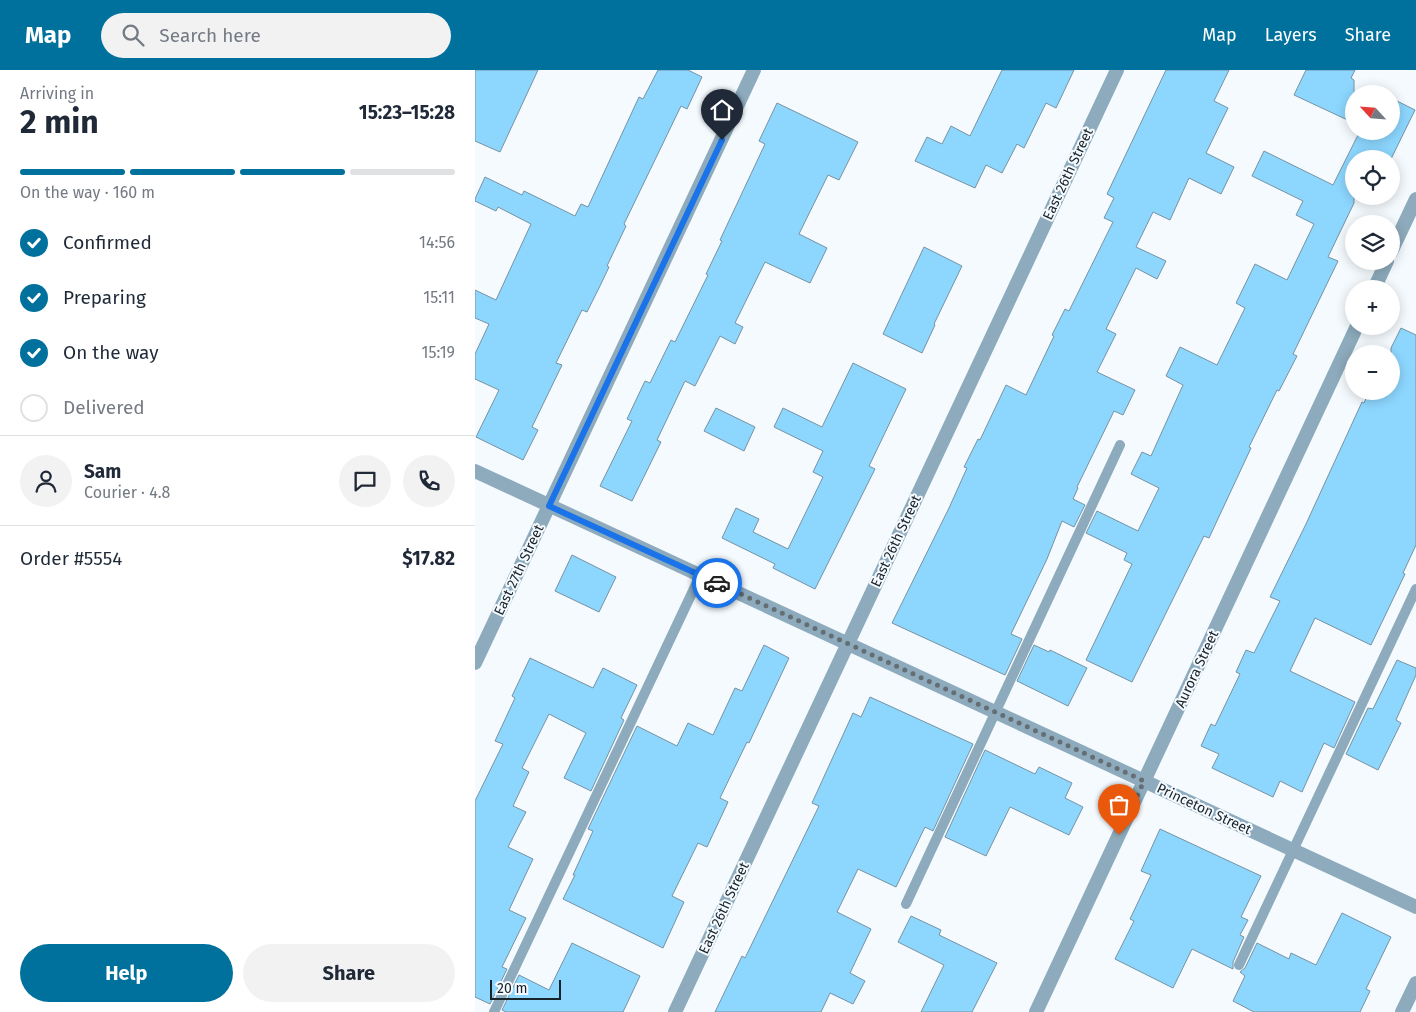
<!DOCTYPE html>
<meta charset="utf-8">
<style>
body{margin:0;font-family:"Fira Sans",sans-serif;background:#f2f2f3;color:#1f2937;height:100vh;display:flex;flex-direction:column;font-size:19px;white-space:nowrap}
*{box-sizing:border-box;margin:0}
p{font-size:16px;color:#747a83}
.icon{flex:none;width:28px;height:28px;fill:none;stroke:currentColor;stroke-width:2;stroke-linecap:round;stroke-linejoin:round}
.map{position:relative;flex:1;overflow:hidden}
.drawer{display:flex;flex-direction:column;background:#fff;width:475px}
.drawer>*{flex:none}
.needle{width:32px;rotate:296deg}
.fabs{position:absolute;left:870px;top:15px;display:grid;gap:10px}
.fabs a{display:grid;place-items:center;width:55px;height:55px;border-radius:50%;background:#fff;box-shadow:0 2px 12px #0003;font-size:25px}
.scale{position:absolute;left:15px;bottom:12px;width:71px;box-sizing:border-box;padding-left:5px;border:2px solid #18232a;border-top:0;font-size:14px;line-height:18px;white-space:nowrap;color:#18232a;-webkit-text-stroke:4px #f4fafe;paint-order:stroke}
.pin{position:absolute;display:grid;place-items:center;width:42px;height:42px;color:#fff;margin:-51px -21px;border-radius:50% 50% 50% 0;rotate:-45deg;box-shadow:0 0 5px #0007}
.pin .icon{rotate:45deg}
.courier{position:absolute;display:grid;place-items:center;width:50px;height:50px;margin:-25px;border:4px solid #1a73e8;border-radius:50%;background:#fff;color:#222;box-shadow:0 1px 6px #0007}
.headline em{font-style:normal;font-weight:700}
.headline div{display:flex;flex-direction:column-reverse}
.headline{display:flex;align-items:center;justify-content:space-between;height:85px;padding:0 20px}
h1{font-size:32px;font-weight:700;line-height:38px}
.bar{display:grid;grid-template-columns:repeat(4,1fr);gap:8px 5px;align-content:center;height:60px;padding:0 20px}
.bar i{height:6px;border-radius:4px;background:#e0e1e3}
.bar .selected{background:#00719c}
.bar p{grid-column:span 4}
.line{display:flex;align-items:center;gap:12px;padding:0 20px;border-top:1px solid #e0e1e3}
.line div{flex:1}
.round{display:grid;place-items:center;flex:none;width:52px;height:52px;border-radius:26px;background:#f2f2f3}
ol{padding:0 20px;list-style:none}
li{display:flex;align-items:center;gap:15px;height:55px}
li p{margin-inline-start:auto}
li .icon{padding:5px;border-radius:50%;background:#00719c;color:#fff;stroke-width:4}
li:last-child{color:#747a83}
li i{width:28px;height:28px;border:2px solid #e0e1e3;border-radius:50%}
.cta{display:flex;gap:10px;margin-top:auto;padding:10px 20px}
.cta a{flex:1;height:58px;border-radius:30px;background:#00719c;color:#fff;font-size:20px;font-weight:700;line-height:58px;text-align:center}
.cta a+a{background:#f2f2f3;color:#1f2937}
header{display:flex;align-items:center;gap:30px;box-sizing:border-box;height:70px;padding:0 25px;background:#00719c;color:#fff}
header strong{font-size:24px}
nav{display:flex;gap:28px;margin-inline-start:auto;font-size:18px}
.search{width:350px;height:45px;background:#f2f2f3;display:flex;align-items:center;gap:12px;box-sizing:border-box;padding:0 18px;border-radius:28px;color:#747a83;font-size:19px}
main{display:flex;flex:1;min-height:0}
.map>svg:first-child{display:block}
</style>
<header>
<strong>Map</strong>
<div class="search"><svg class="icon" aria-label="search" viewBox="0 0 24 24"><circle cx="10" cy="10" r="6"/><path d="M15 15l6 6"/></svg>Search here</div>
<nav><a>Map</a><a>Layers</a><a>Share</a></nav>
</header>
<main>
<section class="drawer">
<div class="headline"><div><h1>2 min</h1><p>Arriving in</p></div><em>15:23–15:28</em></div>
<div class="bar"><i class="selected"></i><i class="selected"></i><i class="selected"></i><i></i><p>On the way · 160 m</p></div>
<ol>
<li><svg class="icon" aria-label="check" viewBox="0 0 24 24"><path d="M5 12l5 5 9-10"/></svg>Confirmed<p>14:56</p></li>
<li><svg class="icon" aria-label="check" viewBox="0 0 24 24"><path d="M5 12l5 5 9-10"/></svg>Preparing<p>15:11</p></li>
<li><svg class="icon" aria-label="check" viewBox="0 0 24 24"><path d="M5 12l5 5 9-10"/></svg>On the way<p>15:19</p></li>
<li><i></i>Delivered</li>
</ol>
<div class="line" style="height:90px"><a class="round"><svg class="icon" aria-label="person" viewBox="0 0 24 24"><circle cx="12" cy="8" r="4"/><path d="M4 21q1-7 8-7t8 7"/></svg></a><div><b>Sam</b><p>Courier · 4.8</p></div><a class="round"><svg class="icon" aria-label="chat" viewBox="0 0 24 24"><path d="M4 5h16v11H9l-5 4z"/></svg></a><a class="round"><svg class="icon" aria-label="phone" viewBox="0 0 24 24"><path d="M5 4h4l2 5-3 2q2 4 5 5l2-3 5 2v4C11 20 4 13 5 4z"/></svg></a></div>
<div class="line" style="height:65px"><div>Order #5554</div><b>$17.82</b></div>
<div class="cta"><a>Help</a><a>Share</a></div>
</section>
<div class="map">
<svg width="941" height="942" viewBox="0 0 941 942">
<rect width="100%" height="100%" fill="#f4fafe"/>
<!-- building -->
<path fill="#8dd7ff" stroke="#7692a2" d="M 0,0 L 63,0 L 25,82 L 0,71 Z
M 183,0 L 213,0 L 227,7 L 212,39 L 206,36 L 149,154 L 151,156 L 132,196 L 134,197 L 124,218 L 112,242 L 107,240 L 81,293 L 87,295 L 57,357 L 63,360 L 48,390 L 1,367 L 24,320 L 0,309 L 0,284 L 14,254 L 0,248 L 0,220 L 21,230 L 56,154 L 23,137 L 21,141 L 0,131 L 0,129 L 10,107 L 47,125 L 49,121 L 100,146 L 106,134 L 113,137 L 164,27 L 168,29 Z
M 527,0 L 599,0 L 581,38 L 571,33 L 549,78 L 542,74 L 527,103 L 511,95 L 500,118 L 440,91 L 452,67 L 467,74 L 476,56 L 495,66 Z
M 691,0 L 754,0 L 739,31 L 753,38 L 731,83 L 759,97 L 746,124 L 714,108 L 695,150 L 678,142 L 661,177 L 691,191 L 682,209 L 661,198 L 631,259 L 641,264 L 622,302 L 660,320 L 648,345 L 639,341 L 602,417 L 603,418 L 598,429 L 610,435 L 599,457 L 587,451 L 572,489 L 536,564 L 547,569 L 530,605 L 417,553 L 474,438 L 492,398 L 489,397 L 503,369 L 505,370 L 531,315 L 551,325 L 579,266 L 577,265 L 590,239 L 594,241 L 638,152 L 629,148 L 639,128 L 632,124 Z
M 831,0 L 880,0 L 876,8 L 879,10 L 879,53 L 819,25 Z
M 916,28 L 940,40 L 916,89 L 879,89 L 879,133 L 853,187 L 863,191 L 818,284 L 822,286 L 804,321 L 802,320 L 774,377 L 776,378 L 734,468 L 729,466 L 657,612 L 611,590 L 657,494 L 649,490 L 652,483 L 611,463 L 622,441 L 663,461 L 684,418 L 656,404 L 667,382 L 676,386 L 708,315 L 691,306 L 705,277 L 742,295 L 770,238 L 761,233 L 780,194 L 812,210 L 839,154 L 821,145 L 828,131 L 777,106 L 789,81 L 858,115 L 885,61 L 916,61 Z
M 302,33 L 383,72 L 364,110 L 353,105 L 324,164 L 352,178 L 335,213 L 290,192 L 260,253 L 268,257 L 260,274 L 245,266 L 220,316 L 210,311 L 182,370 L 186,372 L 157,431 L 125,416 L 157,351 L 152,349 L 170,311 L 175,313 L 196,270 L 200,272 L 233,205 L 231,204 L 247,171 L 245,170 L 290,74 L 284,71 Z
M 449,177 L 487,196 L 459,254 L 460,255 L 447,283 L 408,264 Z
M 926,258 L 941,265 L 941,475 L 928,503 L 930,504 L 896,575 L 840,548 L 815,601 L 880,632 L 859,678 L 849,673 L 827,722 L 805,711 L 798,727 L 737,698 L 744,684 L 726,676 L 736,654 L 740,656 L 765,604 L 761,602 L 771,580 L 779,583 L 805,531 L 795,527 L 831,454 L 887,332 L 889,333 L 894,321 L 916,321 L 916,278 Z
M 378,293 L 431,319 L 394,396 L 400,399 L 340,519 L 298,498 L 300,494 L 247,468 L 261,438 L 284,449 L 278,462 L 313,479 L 348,407 L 338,402 L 348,381 L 299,357 L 308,338 L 347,357 Z
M 241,338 L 280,357 L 269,381 L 229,361 Z
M 97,485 L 141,507 L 124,542 L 80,521 Z
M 289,575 L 314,588 L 274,673 L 272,672 L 245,728 L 253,732 L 232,777 L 223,773 L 197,826 L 209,832 L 188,878 L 88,829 L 100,805 L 98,805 L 118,761 L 113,759 L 162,656 L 202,676 L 213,653 L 238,665 L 260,618 L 267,621 Z
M 559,575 L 574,582 L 575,580 L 612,598 L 593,636 L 542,611 Z
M 55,588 L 118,618 L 128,598 L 162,615 L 146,648 L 149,650 L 116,721 L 89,708 L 111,663 L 74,644 L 47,698 L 54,702 L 38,736 L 51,742 L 33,777 L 58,789 L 34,840 L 51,848 L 27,897 L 32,899 L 15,934 L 0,927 L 0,731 L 28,674 L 20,671 L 40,628 L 37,626 Z
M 922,590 L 941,598 L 941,605 L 921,650 L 926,653 L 903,700 L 871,684 L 893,638 L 898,639 Z
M 395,627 L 498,674 L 458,761 L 450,757 L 421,817 L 383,799 L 362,842 L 396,859 L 375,903 L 390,911 L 378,934 L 355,923 L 346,942 L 240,942 L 267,886 L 270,888 L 344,736 L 337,733 L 378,643 L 386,647 Z
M 510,680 L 560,704 L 564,697 L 597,713 L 590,728 L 608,737 L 594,765 L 535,737 L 511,786 L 470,767 Z
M 685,759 L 786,806 L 766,847 L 773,850 L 765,865 L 769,867 L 758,892 L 758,899 L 717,879 L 698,918 L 640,889 L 659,851 L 655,849 L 676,805 L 666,801 Z
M 867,843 L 916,867 L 891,919 L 895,921 L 885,942 L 779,942 L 758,931 L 770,906 L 765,902 L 770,898 L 782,873 L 814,889 L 816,883 L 841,895 Z
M 436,846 L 466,860 L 464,865 L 522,893 L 497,942 L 446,942 L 469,895 L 423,872 Z
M 97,873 L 165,906 L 148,942 L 31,942 L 27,940 L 44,905 L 74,920 Z"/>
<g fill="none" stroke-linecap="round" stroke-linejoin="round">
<!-- service -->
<path stroke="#8dabbc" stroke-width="10" d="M 431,834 L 645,375
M 764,895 L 941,519
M 19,942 L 225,506"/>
<!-- minor -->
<path stroke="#8dabbc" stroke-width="14" d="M 916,182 L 941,129
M 899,219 L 912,191
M 0,401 L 941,837
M 0,593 L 279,0
M 200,942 L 642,0
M 561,942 L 882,256
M 927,942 L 941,913"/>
</g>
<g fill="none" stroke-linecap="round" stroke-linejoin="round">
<!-- done -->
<path stroke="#656e74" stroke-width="5" stroke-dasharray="0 9" d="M 242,513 L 669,711 L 644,765"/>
<!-- route -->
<path stroke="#1a73e8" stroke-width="6" d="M 242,513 L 74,436 L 247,70"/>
</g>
<g text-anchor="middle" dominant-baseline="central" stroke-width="4" stroke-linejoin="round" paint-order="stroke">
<!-- street labels -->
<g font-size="14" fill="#18232a" stroke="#f4fafe">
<text transform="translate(593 104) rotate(-65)">East 26th Street</text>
<text transform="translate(421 471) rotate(-65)">East 26th Street</text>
<text transform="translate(44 500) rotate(-65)">East 27th Street</text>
<text transform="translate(722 599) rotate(-65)">Aurora Street</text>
<text transform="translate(729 739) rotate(25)">Princeton Street</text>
<text transform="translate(249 838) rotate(-65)">East 26th Street</text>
</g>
</g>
</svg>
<div class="fabs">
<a><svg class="needle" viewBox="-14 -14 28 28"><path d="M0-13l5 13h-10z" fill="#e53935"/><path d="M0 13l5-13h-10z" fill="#747a83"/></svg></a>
<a><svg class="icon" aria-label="locate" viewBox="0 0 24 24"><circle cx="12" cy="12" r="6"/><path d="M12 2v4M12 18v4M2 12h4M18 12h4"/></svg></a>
<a><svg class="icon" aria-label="layers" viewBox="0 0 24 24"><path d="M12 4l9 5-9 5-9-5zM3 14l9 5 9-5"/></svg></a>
<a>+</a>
<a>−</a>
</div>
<div class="scale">20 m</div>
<div class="pin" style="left:644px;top:765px;background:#ea580c"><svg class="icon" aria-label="bag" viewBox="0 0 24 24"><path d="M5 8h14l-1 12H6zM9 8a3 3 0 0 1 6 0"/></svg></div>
<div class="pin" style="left:247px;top:70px;background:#1f2937"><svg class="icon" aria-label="home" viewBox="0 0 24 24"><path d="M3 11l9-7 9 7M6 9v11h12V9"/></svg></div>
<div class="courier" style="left:242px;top:513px"><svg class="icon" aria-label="car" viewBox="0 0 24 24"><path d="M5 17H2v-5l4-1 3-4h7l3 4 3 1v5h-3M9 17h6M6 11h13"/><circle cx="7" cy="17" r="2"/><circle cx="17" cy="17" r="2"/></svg></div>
</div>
</main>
